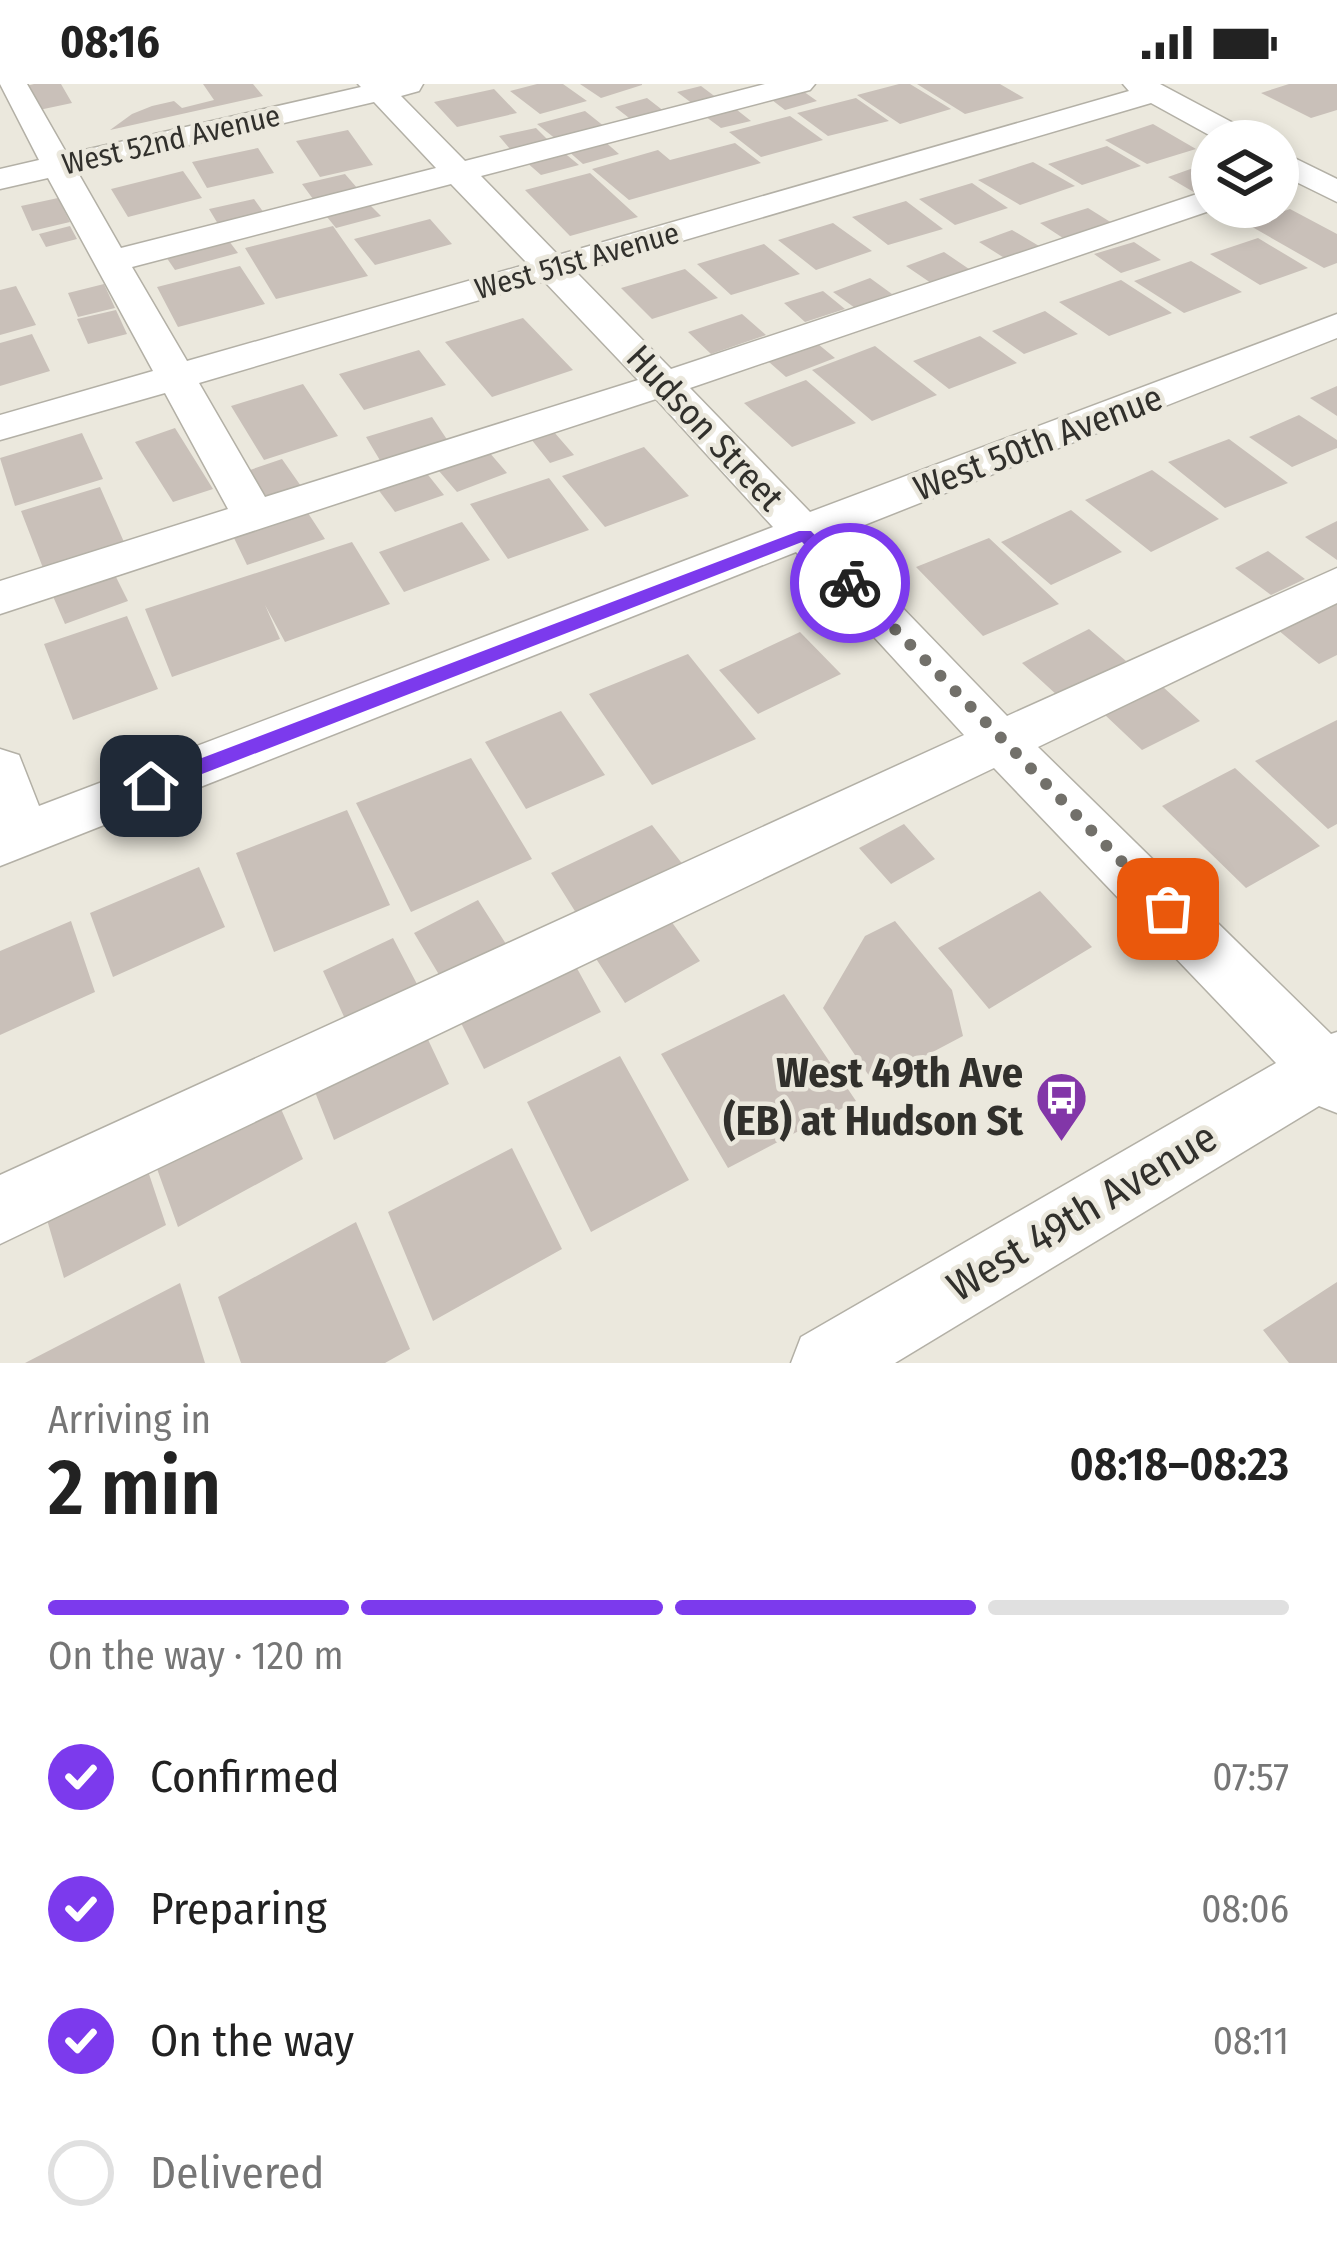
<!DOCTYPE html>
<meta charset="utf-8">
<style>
body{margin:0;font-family:"Fira Sans Condensed",sans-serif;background:#f2f2f2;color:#222;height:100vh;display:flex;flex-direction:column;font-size:45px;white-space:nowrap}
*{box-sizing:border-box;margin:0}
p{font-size:39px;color:#767676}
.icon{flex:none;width:66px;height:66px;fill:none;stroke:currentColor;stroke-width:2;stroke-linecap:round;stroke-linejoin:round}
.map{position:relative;height:1279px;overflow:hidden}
.sheet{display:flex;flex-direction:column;background:#fff;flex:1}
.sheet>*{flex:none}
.buttons{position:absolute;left:1191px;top:36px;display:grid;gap:24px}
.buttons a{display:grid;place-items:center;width:108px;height:108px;border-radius:50%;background:#fff;box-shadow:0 6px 18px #0003;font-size:60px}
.pin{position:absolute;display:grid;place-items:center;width:102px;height:102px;color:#fff;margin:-51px;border-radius:24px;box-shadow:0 6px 18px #0006}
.courier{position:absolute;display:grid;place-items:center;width:120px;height:120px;margin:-60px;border:9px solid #7c3aed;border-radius:50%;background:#fff;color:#222;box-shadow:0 3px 15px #0007}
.summary em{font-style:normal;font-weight:600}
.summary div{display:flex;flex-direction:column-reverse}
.summary{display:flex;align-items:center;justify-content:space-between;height:204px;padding:0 48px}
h1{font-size:78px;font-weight:600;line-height:90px}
.bar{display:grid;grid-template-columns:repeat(4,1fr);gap:18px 12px;align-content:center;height:144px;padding:0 48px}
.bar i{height:15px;border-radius:9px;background:#e0e0e0}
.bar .on{background:#7c3aed}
.bar p{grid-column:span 4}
ol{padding:0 48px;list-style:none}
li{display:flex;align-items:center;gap:36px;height:132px}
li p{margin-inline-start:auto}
li .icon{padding:12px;border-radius:50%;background:#7c3aed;color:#fff;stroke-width:4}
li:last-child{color:#767676}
li i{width:66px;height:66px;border:6px solid #e0e0e0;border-radius:50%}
.status{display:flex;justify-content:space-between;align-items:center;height:84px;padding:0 60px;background:#fff;direction:ltr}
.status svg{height:33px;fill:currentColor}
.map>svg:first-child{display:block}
</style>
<div class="status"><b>08:16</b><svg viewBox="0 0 49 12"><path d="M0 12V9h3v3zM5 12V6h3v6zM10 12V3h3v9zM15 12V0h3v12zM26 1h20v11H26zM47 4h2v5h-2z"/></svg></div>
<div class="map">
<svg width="1337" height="1279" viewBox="0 0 1337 1279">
<rect width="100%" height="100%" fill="#ebe8dd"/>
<!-- building -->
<path fill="#c9c0b9" d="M 34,0 L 61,0 L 72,19 L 39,26 L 26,2 Z
M 203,0 L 253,0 L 263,12 L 110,46 L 132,30 L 152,22 L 174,17 L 182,24 L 214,16 Z
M 537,0 L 563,0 L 587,17 L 540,30 L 510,7 Z
M 580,0 L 642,0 L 642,1 L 601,14 Z
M 899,0 L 910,0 L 951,25 L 900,40 L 857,11 Z
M 917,0 L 1000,0 L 1024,14 L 965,30 Z
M 1289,0 L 1337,0 L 1337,26 L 1311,34 L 1261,9 Z
M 701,2 L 717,14 L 693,20 L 677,8 Z
M 494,5 L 517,29 L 457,43 L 434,18 Z
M 800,5 L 817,17 L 785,26 L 768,13 Z
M 647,14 L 665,28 L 633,37 L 615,23 Z
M 856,14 L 889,37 L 828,52 L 797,29 Z
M 732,22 L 751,37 L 721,44 L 702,30 Z
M 585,27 L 605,43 L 557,56 L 537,40 Z
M 790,32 L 823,56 L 761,73 L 729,48 Z
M 1153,40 L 1196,65 L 1147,80 L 1105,56 Z
M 536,44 L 548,56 L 510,65 L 499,52 Z
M 348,46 L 373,81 L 320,93 L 296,57 Z
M 603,56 L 619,70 L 583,80 L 567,66 Z
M 735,59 L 761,79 L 629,116 L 592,85 L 658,66 L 670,76 Z
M 1107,62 L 1141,82 L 1082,101 L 1048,80 Z
M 258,64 L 274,89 L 207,104 L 192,78 Z
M 562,67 L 579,81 L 541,91 L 525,77 Z
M 1033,78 L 1075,102 L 1020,121 L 978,96 Z
M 1199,82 L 1212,89 L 1212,104 L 1197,110 L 1168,93 Z
M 183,87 L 202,114 L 128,133 L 111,105 Z
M 590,89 L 638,133 L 570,152 L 525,106 Z
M 345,90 L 358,105 L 313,115 L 302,100 Z
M 972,99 L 1008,124 L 955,141 L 919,115 Z
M 58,114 L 70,138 L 32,147 L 21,122 Z
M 254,115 L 264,129 L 218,140 L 209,125 Z
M 366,117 L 381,132 L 336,144 L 323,128 Z
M 906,117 L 943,145 L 888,161 L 852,133 Z
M 1088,124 L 1112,139 L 1063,154 L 1040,139 Z
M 1290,125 L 1337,150 L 1337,179 L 1324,184 L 1247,140 Z
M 430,135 L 452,160 L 375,181 L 354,155 Z
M 833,139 L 872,167 L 816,186 L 778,156 Z
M 70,142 L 77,155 L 46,163 L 39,150 Z
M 333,142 L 368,192 L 276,215 L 245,164 Z
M 1012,146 L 1039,162 L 1006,175 L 979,158 Z
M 226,153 L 238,169 L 175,186 L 164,170 Z
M 1258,154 L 1308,184 L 1260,201 L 1210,170 Z
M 1134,158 L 1161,176 L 1121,189 L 1094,170 Z
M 764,160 L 800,190 L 731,211 L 697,180 Z
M 944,168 L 969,185 L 931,199 L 906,182 Z
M 1191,177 L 1242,208 L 1184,229 L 1134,197 Z
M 240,182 L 265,220 L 178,243 L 157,203 Z
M 685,185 L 718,214 L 652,235 L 621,204 Z
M 870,194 L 892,210 L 855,224 L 833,208 Z
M 1121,196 L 1172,229 L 1109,252 L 1059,218 Z
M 104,200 L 115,224 L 78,233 L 68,209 Z
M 16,202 L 36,241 L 0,251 L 0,206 Z
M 823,207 L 845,225 L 805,238 L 784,219 Z
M 116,226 L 127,250 L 88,260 L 77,235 Z
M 1045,227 L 1078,250 L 1024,270 L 992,247 Z
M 742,230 L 766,251 L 711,270 L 688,248 Z
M 523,234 L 573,286 L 492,313 L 445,258 Z
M 32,250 L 50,287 L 0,302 L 0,259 Z
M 980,252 L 1017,279 L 949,305 L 913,277 Z
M 818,260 L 835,274 L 786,293 L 769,278 Z
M 875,262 L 937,311 L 872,337 L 812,286 Z
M 419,266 L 446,301 L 364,326 L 339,290 Z
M 806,296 L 856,339 L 792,363 L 744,319 Z
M 303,300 L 338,352 L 264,376 L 231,322 Z
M 1337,302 L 1337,332 L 1310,314 Z
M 1299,331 L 1337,356 L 1337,364 L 1292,383 L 1249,353 Z
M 432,333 L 448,357 L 381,378 L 366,353 Z
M 175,344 L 213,405 L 173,418 L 135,358 Z
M 554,348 L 574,371 L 550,379 L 531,355 Z
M 82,349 L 103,395 L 15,422 L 0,374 Z
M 1229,355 L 1288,399 L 1225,424 L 1168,378 Z
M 644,363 L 689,412 L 605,443 L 562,392 Z
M 489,368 L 507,389 L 457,408 L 439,387 Z
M 282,375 L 303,405 L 267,418 L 247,387 Z
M 1152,386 L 1219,435 L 1151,468 L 1085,416 Z
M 425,387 L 444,411 L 395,428 L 377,404 Z
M 549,394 L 589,446 L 508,475 L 470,420 Z
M 100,403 L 124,458 L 43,484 L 21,427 Z
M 1071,426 L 1122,468 L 1051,501 L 1001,458 Z
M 308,429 L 325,455 L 247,481 L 234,454 Z
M 1337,437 L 1337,476 L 1305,453 Z
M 462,438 L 490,476 L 404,508 L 379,468 Z
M 989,454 L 1059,520 L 983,552 L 916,483 Z
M 352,458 L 390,520 L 285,558 L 265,521 L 280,555 L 172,593 L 145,525 Z
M 1268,467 L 1305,495 L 1271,511 L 1235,484 Z
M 114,489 L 128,517 L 65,540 L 52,510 Z
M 1337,518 L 1337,571 L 1319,580 L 1278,546 Z
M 127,532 L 158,605 L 73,636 L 44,560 Z
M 1089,545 L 1126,577 L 1058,612 L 1022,579 Z
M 800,548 L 841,590 L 758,630 L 719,586 Z
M 688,570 L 756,655 L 652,701 L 589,610 Z
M 1162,602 L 1200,637 L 1142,666 L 1104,630 Z
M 561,627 L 605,691 L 526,725 L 485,658 Z
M 1337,636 L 1337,740 L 1328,745 L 1255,677 Z
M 471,674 L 532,775 L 411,828 L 356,719 Z
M 1235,684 L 1320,762 L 1246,804 L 1162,722 Z
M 347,726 L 390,821 L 274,868 L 236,769 Z
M 904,740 L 935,775 L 891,800 L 859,764 Z
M 652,741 L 684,782 L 578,832 L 551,789 Z
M 199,783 L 225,843 L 113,893 L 90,829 Z
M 1040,807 L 1092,863 L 989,925 L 938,864 Z
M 478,816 L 506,860 L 441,894 L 414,849 Z
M 663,826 L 700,877 L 625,919 L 589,864 Z
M 71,837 L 95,908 L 0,951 L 0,867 Z
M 895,837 L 952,906 L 963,952 L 874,999 L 823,924 L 865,852 Z
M 393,854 L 418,902 L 346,937 L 323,887 Z
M 573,877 L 601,928 L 484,985 L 457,931 Z
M 784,910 L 856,1017 L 728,1084 L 661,970 Z
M 423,945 L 449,1000 L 334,1056 L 311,998 Z
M 620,972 L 689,1096 L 591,1148 L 527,1018 Z
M 278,1018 L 303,1075 L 178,1143 L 156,1082 Z
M 512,1064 L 562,1165 L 433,1237 L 388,1128 Z
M 143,1072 L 166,1141 L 64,1194 L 43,1122 Z
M 356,1138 L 410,1265 L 385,1279 L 241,1279 L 218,1213 Z
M 1337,1198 L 1337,1279 L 1289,1279 L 1263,1246 Z
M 180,1199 L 205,1279 L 25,1279 Z"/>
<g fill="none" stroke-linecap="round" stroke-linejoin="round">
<defs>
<path id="minor" d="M 0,0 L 27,0 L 67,70 L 361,3 L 358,0 L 423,0 L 419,7 L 401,12 L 465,77 L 765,0 L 815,0 L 810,6 L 481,92 L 558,171 L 1129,7 L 1123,0 L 1160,0 L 1254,50 L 1259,57 L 1220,57 L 1151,19 L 576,188 L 671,285 L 1212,105 L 1212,123 L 1221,123 L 690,304 L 810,428 L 1337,230 L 1337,254 L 834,453 L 1007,632 L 1337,484 L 1337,519 L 1038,663 L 1331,950 L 1337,948 L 1337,1029 L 1319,1022 L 895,1279 L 791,1279 L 801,1253 L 1276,979 L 994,684 L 0,1160 L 0,1091 L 964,651 L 796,468 L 0,782 L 0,665 L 19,671 L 39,722 L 773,443 L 656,315 L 0,530 L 0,497 L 228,425 L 165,309 L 0,356 L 0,331 L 153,287 L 48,94 L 0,105 L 0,85 L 39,76 ZM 374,18 L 436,84 L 121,164 L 77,87 ZM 451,100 L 528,180 L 187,277 L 132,183 ZM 544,197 L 638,296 L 265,413 L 199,299 Z
M 1278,66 L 1337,95 L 1337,118 L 1278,89 Z"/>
</defs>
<!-- minor casing -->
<use href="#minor" stroke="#b3b0a6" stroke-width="3"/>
<!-- minor -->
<use href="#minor" fill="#fff" fill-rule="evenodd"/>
</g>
<!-- route -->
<path fill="#7c3aed" d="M 799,447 L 811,447 L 856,494 L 856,503 L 844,503 L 802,458 L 158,707 L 144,707 L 141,702 L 144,696 Z"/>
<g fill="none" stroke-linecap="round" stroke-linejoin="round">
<!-- done -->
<path stroke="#72706a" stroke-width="12" stroke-dasharray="0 21.6" d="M 850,499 L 1168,825"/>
</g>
<!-- icons -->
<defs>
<symbol id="bus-pin" viewBox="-11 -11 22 30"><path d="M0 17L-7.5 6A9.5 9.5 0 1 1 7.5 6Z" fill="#8236a8" stroke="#ebe8dd"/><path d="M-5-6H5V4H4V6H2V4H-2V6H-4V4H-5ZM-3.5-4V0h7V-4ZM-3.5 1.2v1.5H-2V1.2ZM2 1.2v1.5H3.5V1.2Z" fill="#fff"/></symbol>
</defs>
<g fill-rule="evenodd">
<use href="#bus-pin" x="1032" y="984" width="59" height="81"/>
</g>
<g text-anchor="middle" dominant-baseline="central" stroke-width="9" stroke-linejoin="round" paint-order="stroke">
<!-- far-street labels -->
<g font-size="30" fill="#31302c" stroke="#ebe8dd">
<text transform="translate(171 56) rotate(-13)">West 52nd Avenue</text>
<text transform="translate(577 177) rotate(-16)">West 51st Avenue</text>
</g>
<!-- street labels -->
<g font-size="36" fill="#31302c" stroke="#ebe8dd">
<text transform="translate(705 344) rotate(47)">Hudson Street</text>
<text transform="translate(1038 359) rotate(-21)">West 50th Avenue</text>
</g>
<!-- near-poi labels -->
<g font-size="42" font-weight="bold" fill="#31302c" stroke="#ebe8dd" text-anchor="end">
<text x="1023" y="989">West 49th Ave<tspan x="1023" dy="48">(EB) at Hudson St</tspan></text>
</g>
<!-- near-street labels -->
<g font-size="42" fill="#31302c" stroke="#ebe8dd">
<text transform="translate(1082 1128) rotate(-31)">West 49th Avenue</text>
</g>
</g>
</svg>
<div class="buttons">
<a><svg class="icon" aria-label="layers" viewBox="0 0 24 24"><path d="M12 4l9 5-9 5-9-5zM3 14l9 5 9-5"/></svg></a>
</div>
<div class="pin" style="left:1168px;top:825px;background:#ea580c"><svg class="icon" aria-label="bag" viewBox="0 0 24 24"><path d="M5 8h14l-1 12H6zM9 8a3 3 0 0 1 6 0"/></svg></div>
<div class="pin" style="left:151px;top:702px;background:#1f2937"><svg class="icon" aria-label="home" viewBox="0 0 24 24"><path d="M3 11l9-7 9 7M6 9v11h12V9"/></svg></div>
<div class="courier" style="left:850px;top:499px"><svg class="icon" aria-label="bike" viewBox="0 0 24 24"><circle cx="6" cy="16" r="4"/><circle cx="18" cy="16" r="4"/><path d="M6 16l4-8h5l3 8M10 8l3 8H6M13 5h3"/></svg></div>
</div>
<section class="sheet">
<div class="summary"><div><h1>2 min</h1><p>Arriving in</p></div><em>08:18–08:23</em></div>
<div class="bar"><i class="on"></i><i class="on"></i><i class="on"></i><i></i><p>On the way · 120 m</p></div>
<ol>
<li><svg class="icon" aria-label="check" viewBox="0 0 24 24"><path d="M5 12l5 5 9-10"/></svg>Confirmed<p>07:57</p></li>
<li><svg class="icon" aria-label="check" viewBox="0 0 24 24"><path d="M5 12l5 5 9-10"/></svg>Preparing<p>08:06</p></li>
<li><svg class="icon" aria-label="check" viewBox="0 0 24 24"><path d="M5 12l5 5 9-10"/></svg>On the way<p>08:11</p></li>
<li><i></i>Delivered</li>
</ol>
</section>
